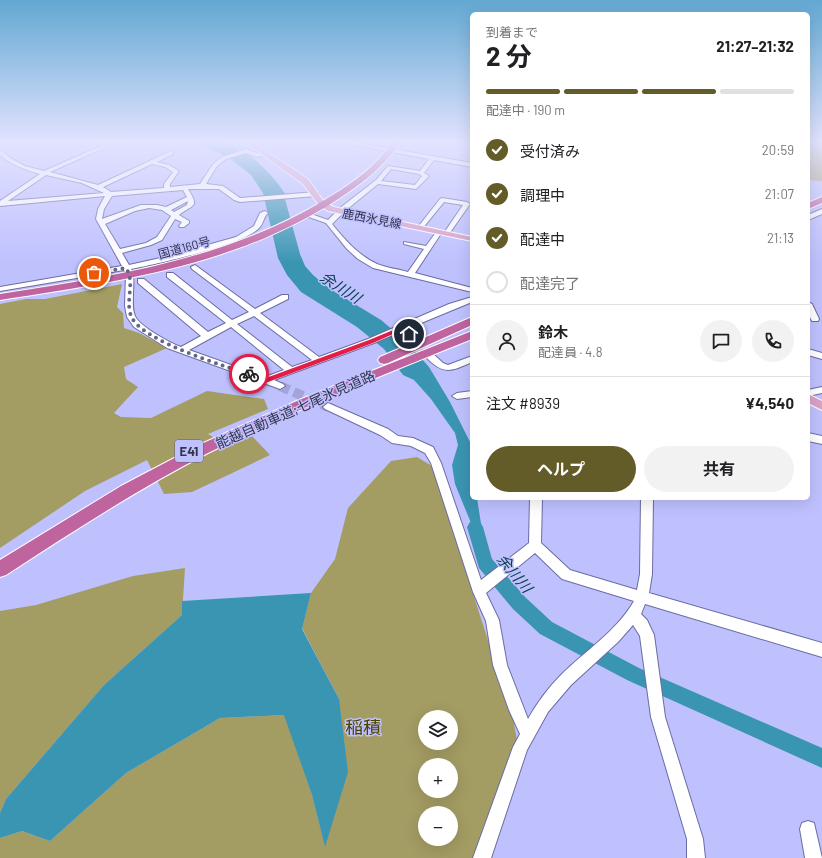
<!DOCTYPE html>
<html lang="ja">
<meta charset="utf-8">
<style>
body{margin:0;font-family:Barlow,"Noto Sans JP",sans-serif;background:#f2f2f2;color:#202124;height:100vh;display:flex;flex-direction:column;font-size:15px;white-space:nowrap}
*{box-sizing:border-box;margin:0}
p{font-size:13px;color:#757577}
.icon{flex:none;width:22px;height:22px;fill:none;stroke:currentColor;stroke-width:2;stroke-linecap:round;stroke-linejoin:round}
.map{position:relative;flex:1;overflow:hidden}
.sheet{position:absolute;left:470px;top:12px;width:340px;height:488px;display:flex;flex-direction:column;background:#fff;border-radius:6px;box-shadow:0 4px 16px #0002}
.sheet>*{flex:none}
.controls{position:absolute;left:418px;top:710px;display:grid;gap:8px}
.controls a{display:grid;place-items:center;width:40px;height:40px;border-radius:50%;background:#fff;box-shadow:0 4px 16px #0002;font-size:20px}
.pin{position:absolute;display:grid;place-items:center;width:34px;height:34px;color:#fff;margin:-17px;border:2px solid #fff;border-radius:50%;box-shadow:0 1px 4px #0007}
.courier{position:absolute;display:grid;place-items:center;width:40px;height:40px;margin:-20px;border:3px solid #e11d48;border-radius:50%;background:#fff;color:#222;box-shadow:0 1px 5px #0007}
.overview em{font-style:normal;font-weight:700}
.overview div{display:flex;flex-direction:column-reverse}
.overview{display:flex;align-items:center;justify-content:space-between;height:68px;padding:0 16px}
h1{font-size:26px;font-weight:700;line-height:30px}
.bar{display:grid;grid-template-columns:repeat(4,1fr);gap:6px 4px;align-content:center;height:48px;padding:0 16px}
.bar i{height:5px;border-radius:3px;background:#e0e0e0}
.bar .active{background:#635c29}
.bar p{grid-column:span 4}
.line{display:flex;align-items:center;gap:10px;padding:0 16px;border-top:1px solid #e0e0e0}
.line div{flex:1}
.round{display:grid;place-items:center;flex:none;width:42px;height:42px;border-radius:21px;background:#f2f2f2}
ol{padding:0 16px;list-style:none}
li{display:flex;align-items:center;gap:12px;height:44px}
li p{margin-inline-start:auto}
li .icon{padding:4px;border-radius:50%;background:#635c29;color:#fff;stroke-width:4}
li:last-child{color:#757577}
li i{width:22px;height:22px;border:2px solid #e0e0e0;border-radius:50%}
.cta{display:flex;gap:8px;margin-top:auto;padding:8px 16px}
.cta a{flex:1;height:46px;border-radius:24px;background:#635c29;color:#fff;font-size:16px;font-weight:700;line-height:46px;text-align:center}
.cta a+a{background:#f2f2f2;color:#202124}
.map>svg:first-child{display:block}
</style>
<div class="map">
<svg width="822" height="858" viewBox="0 0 822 858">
<rect width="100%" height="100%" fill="#bfc1fe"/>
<!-- green -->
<path fill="#a39c63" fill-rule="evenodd" d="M 808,143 L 822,143 L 822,181 L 808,180 Z
M 122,284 L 117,307 L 123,313 L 124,328 L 139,333 L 167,348 L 124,367 L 126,379 L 138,387 L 114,413 L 121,417 L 151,418 L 207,391 L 264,399 L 268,409 L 208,434 L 225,444 L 252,436 L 270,455 L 192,492 L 164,494 L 147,460 L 85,491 L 0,548 L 0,304 L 26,299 L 45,299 Z
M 417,457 L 432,466 L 513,718 L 520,757 L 473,858 L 0,858 L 0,838 L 22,831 L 50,841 L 126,773 L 220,718 L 285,715 L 312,795 L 325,846 L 339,699 L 302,628 L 311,593 L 335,559 L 348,508 L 391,461 ZM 425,717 L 451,717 L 451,743 L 425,743 ZM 425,765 L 451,765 L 451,791 L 425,791 ZM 425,813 L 451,813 L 451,839 L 425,839 Z
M 185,568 L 182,615 L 104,685 L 6,799 L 0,813 L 0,611 L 36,605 L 133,576 Z"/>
<!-- water -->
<path fill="#3a95b2" d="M 195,143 C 203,143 214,142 222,143 C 249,149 272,174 286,195 L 285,199 L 300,254 L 305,266 L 313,275 L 330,289 L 381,320 L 406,341 L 429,367 L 450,402 L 472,446 L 472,498 L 477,498 L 487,562 L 455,484 L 452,465 L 458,445 L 455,433 L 431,399 L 414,380 L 403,375 L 384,349 L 357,327 L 301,292 L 287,275 L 278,258 L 263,193 L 251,175 L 233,161 L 220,153 Z
M 311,593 L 302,629 L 339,699 L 348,772 L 325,847 L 312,795 L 284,715 L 220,718 L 126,773 L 50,841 L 22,831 L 0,838 L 0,813 L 6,799 L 104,685 L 182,615 L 182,601 Z"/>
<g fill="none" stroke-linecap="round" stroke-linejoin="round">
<!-- river -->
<path fill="#3a95b2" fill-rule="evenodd" d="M 475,520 L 480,522 L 483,527 L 492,559 L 525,597 L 552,622 L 639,668 L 822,748 L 822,768 L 627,680 L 540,634 L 513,609 L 479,568 L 467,527 L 470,522 Z"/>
<!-- minor-tunnel-far1 -->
<path stroke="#a3a5da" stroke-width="6" stroke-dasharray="6 3" stroke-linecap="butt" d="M 808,204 L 816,207"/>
<!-- minor-tunnel -->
<path stroke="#a3a5da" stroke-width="10" stroke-dasharray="10 5" stroke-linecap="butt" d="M 280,386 L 328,407"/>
<defs>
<path id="minor" d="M 108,143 L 115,143 L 50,172 L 98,185 L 171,151 L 173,152 L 173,154 L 157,162 L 169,165 L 179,171 L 170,184 L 170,187 L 200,184 L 213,164 L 222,157 L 246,149 L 257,153 L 265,152 L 268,154 L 257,157 L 246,153 L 226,159 L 217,166 L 206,184 L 223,186 L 240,198 L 316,192 L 319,194 L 316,196 L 240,202 L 234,200 L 219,189 L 188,189 C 200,208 193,204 179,215 L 189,221 L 189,223 L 184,227 L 180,227 L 179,226 L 182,222 L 175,219 L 162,240 L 151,245 L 122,253 L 129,265 L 165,257 L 236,237 L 254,226 L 260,213 L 265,211 L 268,213 C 263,217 264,224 259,228 C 244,245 156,264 131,269 C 135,277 133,285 133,294 C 133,301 132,309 135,316 C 139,326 170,343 181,347 L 201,336 L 138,283 L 138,279 L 144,279 L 208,332 L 226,323 L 167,277 L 167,273 L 173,273 L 232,320 L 249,312 L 192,269 L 191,267 L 195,265 L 255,309 L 282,295 L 288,295 L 288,299 L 260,313 L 319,357 L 368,339 L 449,304 L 472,297 L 472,302 L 409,328 L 418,338 L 419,340 L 418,342 L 412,342 L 402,331 L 374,343 L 274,380 L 283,384 L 285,386 L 280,389 L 167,348 L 134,327 L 127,317 L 125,306 L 126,274 L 124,270 L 0,291 L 0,287 L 122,266 L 96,219 L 98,209 L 105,196 L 0,206 L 0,201 L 40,174 C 25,170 12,165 0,155 L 0,150 L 12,159 L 25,166 L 44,171 ZM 152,164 L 165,167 L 173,172 L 164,184 L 164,188 L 111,192 L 103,187 ZM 46,175 L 82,183 L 104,193 L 8,201 ZM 183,190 L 187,197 L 166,207 L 157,205 L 141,205 L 102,219 L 104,209 L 112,196 ZM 188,201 L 187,205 L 174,212 L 171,210 ZM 149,208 L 162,210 L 171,216 L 157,237 L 146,243 L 120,249 L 105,224 L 135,211 ZM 254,316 L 312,360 L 292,367 L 237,324 ZM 231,327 L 284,370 L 265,377 L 189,350 Z
M 345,143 L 358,143 L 472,163 L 472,167 L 434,160 L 424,173 L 429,176 L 416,189 L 378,184 L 345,211 L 332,224 C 345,240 358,255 377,264 C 387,268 398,269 408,272 L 424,249 L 404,244 L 404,242 L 426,246 L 437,231 L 441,231 L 442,232 L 415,273 L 472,288 L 472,292 L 373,268 L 358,259 L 347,249 L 326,223 L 306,216 L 305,215 L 308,213 L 328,220 L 340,208 L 376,180 L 388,166 L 420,171 L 429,159 ZM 391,169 L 419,174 L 422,176 L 415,185 L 381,181 Z
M 442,198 L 467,202 L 470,204 L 449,234 L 444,233 L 463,205 L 444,202 L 422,229 L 418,229 L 418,227 L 440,199 Z
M 822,209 L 822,214 L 808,220 L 808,215 Z
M 808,302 L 812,304 L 819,319 L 818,321 L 812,321 C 808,314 808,309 808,302 Z
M 808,349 L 822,353 L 822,359 L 808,355 Z
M 428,351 L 431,352 L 443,363 L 448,365 L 472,356 L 472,362 C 450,372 443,375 425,356 L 424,354 Z
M 822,387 L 822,393 L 808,396 L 808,390 Z
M 472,391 L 472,397 L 457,399 L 452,396 L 457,393 Z
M 328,403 L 388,429 L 398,436 L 413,438 L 433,447 L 441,463 L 481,580 L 529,543 L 530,498 L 542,498 L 541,543 L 570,570 L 637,590 L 640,574 L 641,498 L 653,498 L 652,574 L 649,593 L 822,643 L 822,657 L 645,604 L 641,614 L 647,620 L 654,635 L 665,717 L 703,839 L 705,858 L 687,858 L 687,839 L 651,717 L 640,636 L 633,625 L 618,642 L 571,685 L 548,712 L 527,750 L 491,858 L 473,858 L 513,747 L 520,734 L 509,710 L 493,665 L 486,621 L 473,592 L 431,463 L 425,453 L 411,446 L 392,443 L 380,435 L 325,409 L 323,407 ZM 535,553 L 562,579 L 634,601 C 617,631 585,651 561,675 C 548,688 537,703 528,719 L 507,665 L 499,620 L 486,593 Z
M 808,433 L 822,436 L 822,444 L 808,441 Z
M 808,821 L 814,823 L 822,858 L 805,858 L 800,829 L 802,823 Z"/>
<path id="major" d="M 246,143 L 254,143 L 308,179 L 324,202 L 334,207 L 472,237 L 472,241 L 328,211 L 319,205 L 302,183 Z
M 808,394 L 822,401 L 822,410 L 808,403 Z"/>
<path id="highway" d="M 392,143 L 400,143 C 383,168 360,185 335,201 C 235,266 115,282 0,300 L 0,294 C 115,276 231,259 331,196 C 354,182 376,166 392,143 Z
M 822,197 L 822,203 L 808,209 L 808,203 Z
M 472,317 L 472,325 L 388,363 L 384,364 L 380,363 L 378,360 L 380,357 Z
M 472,331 L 472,339 C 383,375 294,410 208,453 C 138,489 72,532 6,575 L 0,577 L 0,560 L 121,486 L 199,445 L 299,400 Z"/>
</defs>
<!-- minor casing -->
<use href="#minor" stroke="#6b6ca3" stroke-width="2"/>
<!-- major casing -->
<use href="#major" stroke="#fff" stroke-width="2"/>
<!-- highway casing -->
<use href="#highway" stroke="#fff" stroke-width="2"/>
<!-- minor -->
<use href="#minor" fill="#fff" fill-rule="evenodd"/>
<!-- major -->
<use href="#major" fill="#d9a2c6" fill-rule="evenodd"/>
<!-- highway -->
<use href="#highway" fill="#c064a0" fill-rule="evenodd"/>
</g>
<!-- sky -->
<linearGradient id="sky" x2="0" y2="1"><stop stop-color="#62a8d2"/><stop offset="0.54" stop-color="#e2e3ff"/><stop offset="1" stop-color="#e2e3ff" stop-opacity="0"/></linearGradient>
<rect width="822" height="263" fill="url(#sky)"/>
<!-- route -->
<path fill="#e11d48" d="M 403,326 L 411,332 L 411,335 L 407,335 L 402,330 L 373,343 L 268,382 L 264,382 L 246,374 L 249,372 L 266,378 L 369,340 Z"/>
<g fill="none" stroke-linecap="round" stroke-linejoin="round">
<!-- done -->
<path stroke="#64658a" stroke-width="4" stroke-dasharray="0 7.2" d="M 94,273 L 126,268 C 136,283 124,302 132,318 C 144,341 223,366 249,374"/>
</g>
<g text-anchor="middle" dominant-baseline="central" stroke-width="3" stroke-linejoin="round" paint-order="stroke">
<!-- far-street labels -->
<g font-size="12" fill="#33344c" stroke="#bfc1fe">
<text transform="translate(372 218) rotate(11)">鹿西氷見線</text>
<text transform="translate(184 247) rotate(-15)">国道160号</text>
</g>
<!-- shield labels -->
<rect fill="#bfc1fe" stroke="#5d5e81" stroke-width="1" x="175" y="440" width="28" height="22" rx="3"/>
<g font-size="13" font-weight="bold" fill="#33344c">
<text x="189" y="451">E41</text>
</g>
<!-- street labels -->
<g font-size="14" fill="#33344c" stroke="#bfc1fe">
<text transform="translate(295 409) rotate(-24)">能越自動車道;七尾氷見道路</text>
</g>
<!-- water labels -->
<g font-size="15" font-style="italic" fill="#0a4050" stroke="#bfc1fe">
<text transform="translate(341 287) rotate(33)">余川川</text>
<text transform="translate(515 573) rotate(50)">余川川</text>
</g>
<!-- near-neighbourhood labels -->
<g font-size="18" fill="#4a4200" stroke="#bfc1fe">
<text x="363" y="727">稲積</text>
</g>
</g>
</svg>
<div class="controls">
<a><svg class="icon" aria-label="layers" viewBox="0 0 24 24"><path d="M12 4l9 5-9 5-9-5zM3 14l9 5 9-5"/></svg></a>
<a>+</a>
<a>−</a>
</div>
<div class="pin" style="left:94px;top:273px;background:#ea580c"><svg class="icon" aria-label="bag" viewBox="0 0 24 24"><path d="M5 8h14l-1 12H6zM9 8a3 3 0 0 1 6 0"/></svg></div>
<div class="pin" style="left:409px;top:334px;background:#1f2937"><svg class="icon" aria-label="home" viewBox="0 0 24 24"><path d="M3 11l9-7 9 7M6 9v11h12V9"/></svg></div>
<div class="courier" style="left:249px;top:374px"><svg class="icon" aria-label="bike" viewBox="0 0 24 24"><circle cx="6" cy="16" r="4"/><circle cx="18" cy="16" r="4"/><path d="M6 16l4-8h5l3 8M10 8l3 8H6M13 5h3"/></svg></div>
<section class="sheet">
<div class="overview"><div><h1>2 分</h1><p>到着まで</p></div><em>21:27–21:32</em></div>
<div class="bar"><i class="active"></i><i class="active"></i><i class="active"></i><i></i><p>配達中 · 190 m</p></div>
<ol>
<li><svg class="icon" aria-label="check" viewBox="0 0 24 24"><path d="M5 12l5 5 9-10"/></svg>受付済み<p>20:59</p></li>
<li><svg class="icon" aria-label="check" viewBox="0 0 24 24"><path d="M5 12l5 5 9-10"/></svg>調理中<p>21:07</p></li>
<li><svg class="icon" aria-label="check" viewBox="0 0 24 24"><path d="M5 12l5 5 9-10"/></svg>配達中<p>21:13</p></li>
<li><i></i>配達完了</li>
</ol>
<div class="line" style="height:72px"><a class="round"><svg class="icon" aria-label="person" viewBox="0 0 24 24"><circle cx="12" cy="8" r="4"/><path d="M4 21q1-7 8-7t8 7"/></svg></a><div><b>鈴木</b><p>配達員 · 4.8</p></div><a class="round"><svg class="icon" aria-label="chat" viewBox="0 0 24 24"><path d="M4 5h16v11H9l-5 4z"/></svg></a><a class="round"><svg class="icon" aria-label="phone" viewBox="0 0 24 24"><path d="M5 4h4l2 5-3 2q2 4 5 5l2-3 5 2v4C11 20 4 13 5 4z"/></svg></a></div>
<div class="line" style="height:52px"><div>注文 #8939</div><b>¥4,540</b></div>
<div class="cta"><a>ヘルプ</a><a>共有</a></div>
</section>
</div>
